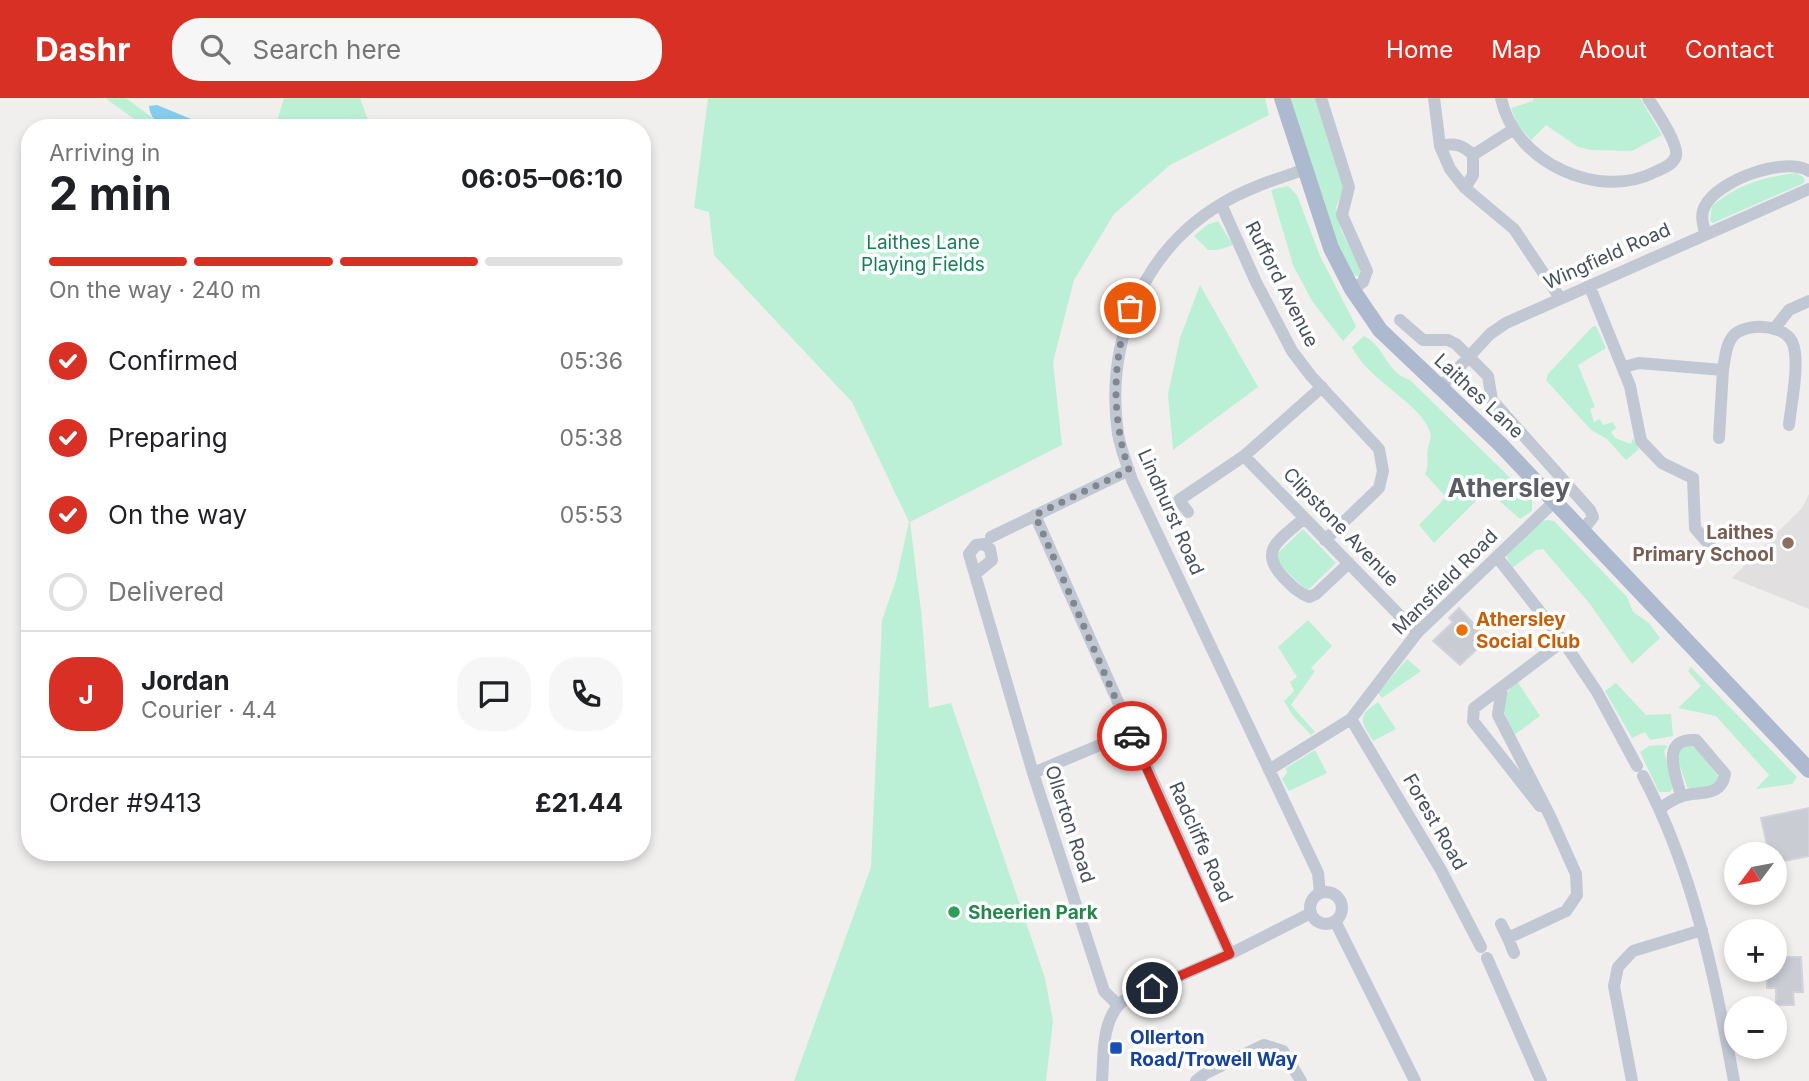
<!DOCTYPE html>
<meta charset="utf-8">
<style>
body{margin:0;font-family:Inter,sans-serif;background:#f6f6f6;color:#202124;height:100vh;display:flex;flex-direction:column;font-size:26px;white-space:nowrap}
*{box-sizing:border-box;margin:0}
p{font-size:23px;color:#757577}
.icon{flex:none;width:38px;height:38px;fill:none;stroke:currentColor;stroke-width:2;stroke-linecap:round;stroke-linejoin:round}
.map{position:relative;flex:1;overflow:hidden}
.sheet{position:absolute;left:21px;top:21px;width:630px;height:742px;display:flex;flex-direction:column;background:#fff;border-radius:28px;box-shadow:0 4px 10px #0003}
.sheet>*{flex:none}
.needle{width:46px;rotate:238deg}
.buttons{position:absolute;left:1724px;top:744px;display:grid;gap:14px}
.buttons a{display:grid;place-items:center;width:63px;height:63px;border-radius:50%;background:#fff;box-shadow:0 4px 10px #0003;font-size:35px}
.pin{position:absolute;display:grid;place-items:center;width:60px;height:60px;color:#fff;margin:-30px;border:4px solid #fff;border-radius:50%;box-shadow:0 2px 7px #0007}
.courier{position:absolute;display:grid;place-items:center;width:70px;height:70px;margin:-35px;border:5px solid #d93025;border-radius:50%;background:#fff;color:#222;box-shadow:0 2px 9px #0007}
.headline em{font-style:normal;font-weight:700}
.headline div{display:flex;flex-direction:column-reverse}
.headline{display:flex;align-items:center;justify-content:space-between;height:119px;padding:0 28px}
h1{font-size:46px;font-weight:700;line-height:52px}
.bar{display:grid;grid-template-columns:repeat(4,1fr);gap:10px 7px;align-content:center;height:84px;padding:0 28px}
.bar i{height:9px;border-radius:5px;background:#e0e0e0}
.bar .on{background:#d93025}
.bar p{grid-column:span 4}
.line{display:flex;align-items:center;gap:18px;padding:0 28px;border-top:2px solid #e0e0e0}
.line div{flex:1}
.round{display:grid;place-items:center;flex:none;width:74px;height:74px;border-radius:28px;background:#f6f6f6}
ol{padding:0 28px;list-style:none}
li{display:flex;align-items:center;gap:21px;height:77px}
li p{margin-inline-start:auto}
li .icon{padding:7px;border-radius:50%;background:#d93025;color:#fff;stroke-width:4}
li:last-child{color:#757577}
li i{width:38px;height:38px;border:4px solid #e0e0e0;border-radius:50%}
header{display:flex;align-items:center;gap:42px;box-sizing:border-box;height:98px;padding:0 35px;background:#d93025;color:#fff}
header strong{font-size:33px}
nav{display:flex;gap:38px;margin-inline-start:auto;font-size:24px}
.search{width:490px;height:63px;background:#f6f6f6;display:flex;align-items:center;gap:18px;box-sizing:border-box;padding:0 24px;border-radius:28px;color:#757577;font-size:26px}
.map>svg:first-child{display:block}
</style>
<header>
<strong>Dashr</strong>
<div class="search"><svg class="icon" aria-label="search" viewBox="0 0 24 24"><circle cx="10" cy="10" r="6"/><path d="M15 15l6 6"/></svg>Search here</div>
<nav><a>Home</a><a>Map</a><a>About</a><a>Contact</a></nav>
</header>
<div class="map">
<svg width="1809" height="983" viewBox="0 0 1809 983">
<rect width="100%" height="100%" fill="#f1eeee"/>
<!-- education -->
<path fill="#e2dfe0" d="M 1809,396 L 1809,511 L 1732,480 L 1802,410 Z"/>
<!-- green -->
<path fill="#bbf0d6" d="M 105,0 L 126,0 L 166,30 L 147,30 Z
M 284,0 L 360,0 L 371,30 L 275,30 Z
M 708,0 L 1265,0 L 1269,17 L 1170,67 L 1114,116 L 1074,182 L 1053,264 L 1062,347 L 910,424 L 922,521 L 929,610 L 951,605 L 1045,880 L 1053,923 L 1046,983 L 794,983 L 871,769 L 882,522 L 896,482 L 909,424 L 852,304 L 714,157 L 709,114 L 694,110 Z
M 1290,0 L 1315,0 L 1344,90 L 1336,109 L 1341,132 L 1361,171 L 1359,178 L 1350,177 L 1336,145 Z
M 1533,0 L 1640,0 L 1662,37 L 1632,53 L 1591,52 L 1578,49 L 1546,27 L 1531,42 L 1517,25 L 1511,10 L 1533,3 Z
M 1797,75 L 1804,80 L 1804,85 L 1713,125 L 1710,123 L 1712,108 C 1738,86 1764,79 1797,75 Z
M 1288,88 L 1297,97 L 1320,158 L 1355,226 L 1356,229 L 1343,243 L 1312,203 L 1293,167 L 1271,92 Z
M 1218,123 L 1233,147 L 1218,152 L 1208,152 L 1194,138 L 1207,127 Z
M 1200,187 L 1258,289 L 1173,352 L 1168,296 L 1180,240 Z
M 1596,228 L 1606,250 L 1578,267 L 1595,309 L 1590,311 L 1594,324 L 1600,321 L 1603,327 L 1613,324 L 1616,330 L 1611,334 L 1615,340 L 1631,346 L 1633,340 L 1639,351 L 1626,362 L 1607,341 L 1591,332 L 1546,282 L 1548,276 L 1592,229 Z
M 1364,238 C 1386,249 1385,274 1410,282 L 1532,401 L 1532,413 L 1520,421 L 1487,392 L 1434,445 L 1419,427 L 1446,399 L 1425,376 C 1430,365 1426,360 1428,350 C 1429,344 1432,341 1430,334 C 1422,306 1367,282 1352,249 Z
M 1548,422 L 1554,423 L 1627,499 L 1633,514 L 1649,525 L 1660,540 L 1632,566 L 1590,506 L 1543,451 L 1536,452 L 1512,470 L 1506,457 L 1541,423 Z
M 1303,431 L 1336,465 L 1307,493 L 1278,465 L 1277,456 Z
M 1308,522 L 1332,548 L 1311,570 L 1315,573 L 1291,607 L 1315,634 L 1311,637 L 1293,618 L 1284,603 L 1294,593 L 1290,584 L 1297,579 L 1278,549 Z
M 1407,561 L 1421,573 L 1382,600 L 1378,595 Z
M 1691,569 L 1797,679 L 1792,686 L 1756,691 L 1769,677 L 1716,618 L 1678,610 L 1701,588 L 1688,573 Z
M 1517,583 L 1540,618 L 1514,637 C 1503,617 1498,600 1517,583 Z
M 1616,585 L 1646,617 L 1671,616 L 1673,638 L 1650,642 L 1645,634 L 1632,640 L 1605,593 Z
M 1378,604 L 1396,631 L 1373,643 C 1361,623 1356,619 1378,604 Z
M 1690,646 L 1695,649 L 1719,679 L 1713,688 L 1693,692 L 1687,689 L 1677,659 L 1678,652 Z
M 1661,647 L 1668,648 L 1664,653 L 1673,689 L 1670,694 L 1659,694 L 1640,654 L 1649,648 Z
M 1315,652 L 1327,675 L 1289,693 L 1282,681 L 1287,675 L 1286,670 Z"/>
<!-- water -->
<path fill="#86ccef" d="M 157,7 L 213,30 C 192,30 152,38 149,8 Z"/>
<!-- building -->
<path fill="#caccd4" stroke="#d2d3da" stroke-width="2" d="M 1459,510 L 1488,541 L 1460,567 L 1433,543 L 1453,524 L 1449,520 Z
M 1809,710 L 1809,758 L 1774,765 L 1774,756 L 1769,756 L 1761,720 Z
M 1774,859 L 1801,859 L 1803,894 L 1793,894 L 1794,907 L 1776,907 L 1776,890 L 1767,890 L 1767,872 L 1774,872 Z"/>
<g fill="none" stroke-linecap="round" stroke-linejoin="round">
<!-- minor -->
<path stroke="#c1c8d4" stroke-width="12" d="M 1321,0 L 1349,89 L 1342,117 L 1367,173 L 1363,184 L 1352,191
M 1434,0 L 1440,48 L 1450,71 L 1465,90 L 1514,131 L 1560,200
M 1501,0 C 1514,64 1598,103 1655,74 C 1663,70 1673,67 1676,58 C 1679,46 1655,11 1648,0
M 1440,48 C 1454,45 1462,46 1473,57 L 1473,77 L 1465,90
M 1473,57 L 1514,31
M 1306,71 C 1277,81 1247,90 1221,106 C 1141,154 1105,246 1118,336 C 1121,352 1127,367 1132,382 L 1318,775 L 1320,795
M 1221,106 L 1256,184 L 1292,253 L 1311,278 L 1379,351 L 1383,373 L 1379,390 L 1325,442
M 1705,135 C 1703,126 1700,117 1705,108 C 1718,82 1785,58 1809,73
M 1589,187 L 1630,288 L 1641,343 L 1662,365 L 1693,380 L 1695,430 L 1713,451
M 1400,222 L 1423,242 L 1448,242 L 1456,246 L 1488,278 L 1492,302 L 1590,412 L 1593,419 L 1582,433
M 1774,231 L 1789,212 L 1809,203
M 1624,269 L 1639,265 L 1723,272 L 1719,340
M 1723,272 C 1725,260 1726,244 1735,236 C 1750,224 1786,227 1793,246 C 1800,265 1791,307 1789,327
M 1440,290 L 1490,236 L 1506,225 L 1809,91
M 1244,358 L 1410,528
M 1188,414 L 1179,402 L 1244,358 L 1322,289
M 1035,417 L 1230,856
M 1304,420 C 1282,441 1257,451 1283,479 C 1292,488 1297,494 1309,499 L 1316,496 L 1349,465
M 991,439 L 1129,372
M 1497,459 L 1563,543 L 1597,594 L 1637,668
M 975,476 L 992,462 L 990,451 L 984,446 L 976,447 L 969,456 L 1033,675 L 1104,893 L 1118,907
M 1502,589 L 1474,610 L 1473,623 L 1540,708
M 1351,621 L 1441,772 L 1481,849
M 1269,672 L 1351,621 L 1417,535 L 1555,403
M 1033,675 L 1131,634
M 1643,678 C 1693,772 1715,879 1734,983
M 1660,710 C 1666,707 1673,701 1680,699 C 1697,692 1721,701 1725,676 L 1696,642 C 1659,640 1676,676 1681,698
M1310 810a16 16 0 1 1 32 0a16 16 0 1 1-32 0Z
M 1335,823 L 1415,983
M 1501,826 L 1508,840
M 1514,855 L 1508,840 L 1566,813 L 1577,797 L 1576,776 L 1550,718 L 1498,617 L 1502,589 L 1563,543
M 1487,860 L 1541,983
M 1102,983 C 1104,957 1101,921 1123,903 L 1230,856 L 1311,815
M 1196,983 L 1206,975 L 1264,947 L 1283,953 L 1301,983
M 1632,983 L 1614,888 L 1618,869 L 1633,853 L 1702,832"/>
<!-- major -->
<path stroke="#adb9ce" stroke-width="16" d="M 1282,0 L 1331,150 L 1352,191 L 1380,232 L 1501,347 L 1809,672"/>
</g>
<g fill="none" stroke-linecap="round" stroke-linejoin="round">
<!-- done -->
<path stroke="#82878f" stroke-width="7" stroke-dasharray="0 12.6" d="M 1130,210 C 1112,264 1111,318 1129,372 L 1035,417 L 1132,638"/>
<!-- route -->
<path stroke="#d93025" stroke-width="9" d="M 1132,638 L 1230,856 L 1152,890"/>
</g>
<!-- markers -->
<circle fill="#8d6e63" stroke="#fff" stroke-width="2.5" cx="1788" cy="445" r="7"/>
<circle fill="#e8710a" stroke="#fff" stroke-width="2.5" cx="1462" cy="532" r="7"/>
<circle fill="#2e9e5b" stroke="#fff" stroke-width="2.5" cx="954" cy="814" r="7"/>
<rect fill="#1a4fb4" stroke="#fff" stroke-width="2.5" x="1109" y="943" width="14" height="14" rx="3.5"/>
<g text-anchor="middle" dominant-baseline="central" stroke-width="7" stroke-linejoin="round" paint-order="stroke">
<!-- park labels -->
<g font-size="19" fill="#148058" stroke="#fff">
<text x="923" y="144">Laithes Lane<tspan x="923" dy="22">Playing Fields</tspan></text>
</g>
<!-- street labels -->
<g font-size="19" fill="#464f5c" stroke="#fff">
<text transform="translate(1607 158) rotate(-24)">Wingfield Road</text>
<text transform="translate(1282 186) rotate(63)">Rufford Avenue</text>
<text transform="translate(1479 298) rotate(43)">Laithes Lane</text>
<text transform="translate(1171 414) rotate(66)">Lindhurst Road</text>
<text transform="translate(1341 429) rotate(46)">Clipstone Avenue</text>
<text transform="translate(1445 484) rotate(-45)">Mansfield Road</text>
<text transform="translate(1435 724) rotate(60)">Forest Road</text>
<text transform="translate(1070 726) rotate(72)">Ollerton Road</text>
<text transform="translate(1201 744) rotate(66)">Radcliffe Road</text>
</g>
<!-- education labels -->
<g font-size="19" font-weight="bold" fill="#785e54" stroke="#fff" text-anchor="end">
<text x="1774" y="434">Laithes<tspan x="1774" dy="22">Primary School</tspan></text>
</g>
<!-- food labels -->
<g font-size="19" font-weight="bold" fill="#c56008" stroke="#fff" text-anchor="start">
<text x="1476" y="521">Athersley<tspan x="1476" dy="22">Social Club</tspan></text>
</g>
<!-- leisure labels -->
<g font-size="19" font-weight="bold" fill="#27864d" stroke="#fff" text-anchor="start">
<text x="968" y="814">Sheerien Park</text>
</g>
<!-- transit labels -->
<g font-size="19" font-weight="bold" fill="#164399" stroke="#fff" text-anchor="start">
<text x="1130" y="939">Ollerton<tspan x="1130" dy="22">Road/Trowell Way</tspan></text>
</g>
<!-- district labels -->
<g font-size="26" font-weight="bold" fill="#5a5d63" stroke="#fff">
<text x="1509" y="389">Athersley</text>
</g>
</g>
</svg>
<div class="buttons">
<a><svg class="needle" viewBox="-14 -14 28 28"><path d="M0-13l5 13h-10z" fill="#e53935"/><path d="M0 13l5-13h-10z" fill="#757577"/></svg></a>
<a>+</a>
<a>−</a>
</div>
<div class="pin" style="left:1130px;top:210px;background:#ea580c"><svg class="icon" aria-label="bag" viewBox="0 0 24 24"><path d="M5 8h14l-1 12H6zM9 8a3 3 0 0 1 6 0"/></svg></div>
<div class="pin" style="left:1152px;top:890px;background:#1f2937"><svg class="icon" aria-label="home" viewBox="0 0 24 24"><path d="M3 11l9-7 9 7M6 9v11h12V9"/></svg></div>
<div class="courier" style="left:1132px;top:638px"><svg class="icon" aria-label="car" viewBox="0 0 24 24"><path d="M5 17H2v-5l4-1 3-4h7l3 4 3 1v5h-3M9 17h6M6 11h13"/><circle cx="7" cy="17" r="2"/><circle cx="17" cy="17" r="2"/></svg></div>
<section class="sheet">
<div class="headline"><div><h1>2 min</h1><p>Arriving in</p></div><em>06:05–06:10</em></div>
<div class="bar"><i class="on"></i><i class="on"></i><i class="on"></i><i></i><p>On the way · 240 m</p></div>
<ol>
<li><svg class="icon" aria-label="check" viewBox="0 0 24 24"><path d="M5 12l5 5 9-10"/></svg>Confirmed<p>05:36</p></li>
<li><svg class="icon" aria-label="check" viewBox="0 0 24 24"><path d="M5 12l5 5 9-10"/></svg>Preparing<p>05:38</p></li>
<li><svg class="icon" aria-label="check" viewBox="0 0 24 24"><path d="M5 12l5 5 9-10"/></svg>On the way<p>05:53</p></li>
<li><i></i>Delivered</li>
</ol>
<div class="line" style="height:126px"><b class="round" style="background:#d93025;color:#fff">J</b><div><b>Jordan</b><p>Courier · 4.4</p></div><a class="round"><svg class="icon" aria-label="chat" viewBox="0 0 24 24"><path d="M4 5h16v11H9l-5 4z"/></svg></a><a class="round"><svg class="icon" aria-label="phone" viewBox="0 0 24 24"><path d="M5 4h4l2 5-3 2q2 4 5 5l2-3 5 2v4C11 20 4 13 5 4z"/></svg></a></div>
<div class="line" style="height:91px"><div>Order #9413</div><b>£21.44</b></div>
</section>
</div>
